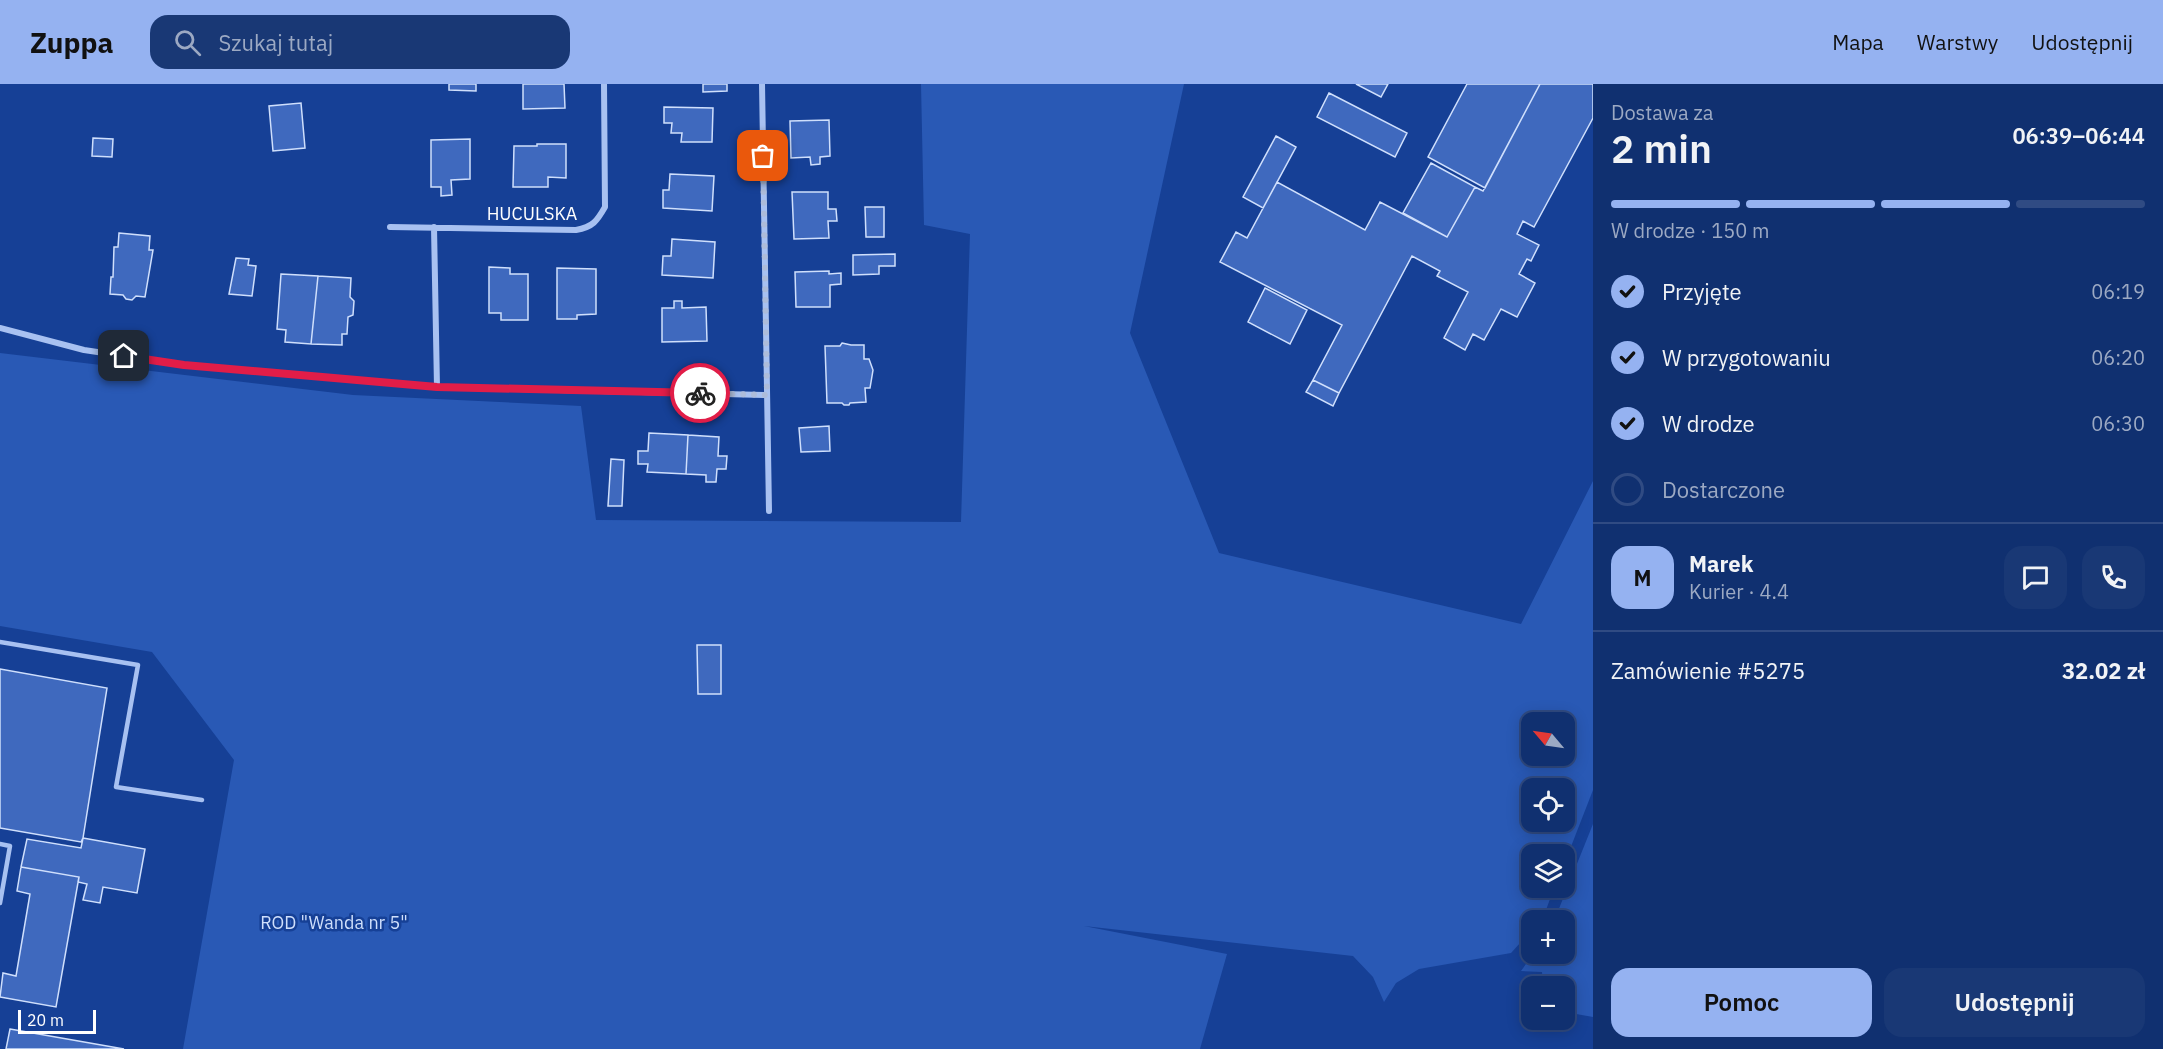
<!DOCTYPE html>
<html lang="pl">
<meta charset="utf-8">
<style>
body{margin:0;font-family:"IBM Plex Sans",sans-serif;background:#193875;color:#f1f3f6;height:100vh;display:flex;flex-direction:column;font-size:22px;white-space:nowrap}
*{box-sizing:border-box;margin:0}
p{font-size:20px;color:#9ca9c3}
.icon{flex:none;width:33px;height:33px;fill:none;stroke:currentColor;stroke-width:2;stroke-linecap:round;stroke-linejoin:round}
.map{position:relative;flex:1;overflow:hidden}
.side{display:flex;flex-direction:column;background:#103070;width:570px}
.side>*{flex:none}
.needle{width:39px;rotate:299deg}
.fabs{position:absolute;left:1521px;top:628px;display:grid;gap:12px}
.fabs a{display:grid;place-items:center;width:54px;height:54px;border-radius:12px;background:#103070;box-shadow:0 3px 15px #0003,0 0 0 2px #304b83;font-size:30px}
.scale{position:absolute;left:18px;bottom:15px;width:78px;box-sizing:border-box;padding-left:6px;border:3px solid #fff;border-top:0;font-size:16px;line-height:21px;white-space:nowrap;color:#fff;-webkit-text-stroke:4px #164096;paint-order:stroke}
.pin{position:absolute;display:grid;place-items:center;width:51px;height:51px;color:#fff;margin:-26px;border-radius:12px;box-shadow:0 3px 9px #0006}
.courier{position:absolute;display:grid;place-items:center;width:60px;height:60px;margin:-30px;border:4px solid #e11d48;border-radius:50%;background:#fff;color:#222;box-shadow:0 2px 8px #0007}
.overview em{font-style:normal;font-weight:600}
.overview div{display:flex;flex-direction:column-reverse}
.overview{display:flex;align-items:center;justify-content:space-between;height:102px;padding:0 18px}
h1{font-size:39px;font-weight:600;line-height:45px}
.bar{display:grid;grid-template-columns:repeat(4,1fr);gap:9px 6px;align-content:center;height:72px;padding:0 18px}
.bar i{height:8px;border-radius:4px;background:#304b83}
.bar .selected{background:#95b2f1}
.bar p{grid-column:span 4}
.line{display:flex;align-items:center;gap:15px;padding:0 18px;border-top:2px solid #304b83}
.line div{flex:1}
.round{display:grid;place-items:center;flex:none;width:63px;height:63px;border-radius:18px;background:#193875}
ol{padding:0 18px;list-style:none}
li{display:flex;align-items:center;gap:18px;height:66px}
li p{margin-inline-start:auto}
li .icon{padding:6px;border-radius:50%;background:#95b2f1;color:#111;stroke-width:4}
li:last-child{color:#9ca9c3}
li i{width:33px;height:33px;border:3px solid #304b83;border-radius:50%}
.cta{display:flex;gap:12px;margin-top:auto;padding:12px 18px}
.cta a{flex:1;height:69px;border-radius:18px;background:#95b2f1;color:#111;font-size:24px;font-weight:600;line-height:69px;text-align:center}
.cta a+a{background:#193875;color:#f1f3f6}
header{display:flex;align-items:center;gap:36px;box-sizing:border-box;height:84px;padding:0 30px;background:#95b2f1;color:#111}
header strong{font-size:28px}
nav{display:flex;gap:33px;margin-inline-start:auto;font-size:21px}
.search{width:420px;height:54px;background:#193875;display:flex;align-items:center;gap:15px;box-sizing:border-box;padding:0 21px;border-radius:18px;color:#9ca9c3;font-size:22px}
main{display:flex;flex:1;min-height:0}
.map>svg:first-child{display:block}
</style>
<header>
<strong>Zuppa</strong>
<div class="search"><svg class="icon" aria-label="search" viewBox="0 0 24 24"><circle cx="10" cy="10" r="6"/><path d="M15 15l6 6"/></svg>Szukaj tutaj</div>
<nav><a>Mapa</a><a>Warstwy</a><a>Udostępnij</a></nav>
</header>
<main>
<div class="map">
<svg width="1593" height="965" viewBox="0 0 1593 965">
<rect width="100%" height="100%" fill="#164096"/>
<!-- green -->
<path fill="#2959b5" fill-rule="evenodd" d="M 921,0 L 1184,0 L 1130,249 L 1219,469 L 1521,540 L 1593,397 L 1593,706 L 1565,778 L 1564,771 L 1532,771 L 1532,804 L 1554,804 L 1546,826 L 1538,837 L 1532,837 L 1531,847 L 1511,869 L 1419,885 L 1396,899 L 1384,918 L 1373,893 L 1353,872 L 1084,842 L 1227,870 L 1200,965 L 183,965 L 234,676 L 152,568 L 0,542 L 0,269 L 353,311 L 581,322 L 596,436 L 961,438 L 970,150 L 924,141 ZM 1532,639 L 1564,639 L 1564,672 L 1532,672 ZM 1532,705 L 1564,705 L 1564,738 L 1532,738 Z
M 1593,740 L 1593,933 L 1565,928 L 1564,903 L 1543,903 L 1542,888 L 1521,887 L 1533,870 L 1564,870 L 1564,837 L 1554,837 Z"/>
<!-- building -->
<path fill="#3f69be" stroke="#cfdffc" stroke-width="1.5" d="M 449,0 L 476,0 L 476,7 L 449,6 Z
M 523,0 L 564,0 L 565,24 L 523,25 Z
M 703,0 L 727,0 L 727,7 L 703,8 Z
M 1356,0 L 1388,0 L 1381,13 Z
M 1467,0 L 1540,0 L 1485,104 L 1428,73 Z
M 1540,0 L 1593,0 L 1593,34 L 1534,143 L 1523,137 L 1517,150 L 1539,161 L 1531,177 L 1527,175 L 1519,190 L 1535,199 L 1517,233 L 1501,225 L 1484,256 L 1473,250 L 1465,266 L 1444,254 L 1468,208 L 1437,192 L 1440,187 L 1412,172 L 1339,309 L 1313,296 L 1342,241 L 1220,178 L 1236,148 L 1247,154 L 1277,98 L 1365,146 L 1380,118 L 1447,153 L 1475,103 L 1483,107 Z
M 1329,9 L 1407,49 L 1395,73 L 1317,33 Z
M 301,19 L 305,64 L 273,67 L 269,22 Z
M 664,23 L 713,24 L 712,58 L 681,58 L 682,49 L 671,49 L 672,39 L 664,39 Z
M 829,36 L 830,72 L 820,73 L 820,80 L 811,81 L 810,73 L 791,74 L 790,37 Z
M 1276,52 L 1296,63 L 1263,124 L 1243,113 Z
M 93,54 L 113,55 L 112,73 L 92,72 Z
M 470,55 L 470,95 L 451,96 L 452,111 L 441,112 L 441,103 L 431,103 L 431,56 Z
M 537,60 L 566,60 L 566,94 L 548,93 L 548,103 L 513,103 L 514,62 L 537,62 Z
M 1431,79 L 1475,103 L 1447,153 L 1403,129 Z
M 670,90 L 714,92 L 712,127 L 663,124 L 663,106 L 669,106 Z
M 792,108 L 828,108 L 828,125 L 836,125 L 837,137 L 828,137 L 829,154 L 794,155 Z
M 865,123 L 884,123 L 884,153 L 866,153 Z
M 119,149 L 150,152 L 149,166 L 153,166 L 145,213 L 136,212 L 132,216 L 126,215 L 123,211 L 110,210 L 111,193 L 113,193 L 114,163 L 118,163 Z
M 672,155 L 715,158 L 713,194 L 662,191 L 663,172 L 671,172 Z
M 895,170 L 895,182 L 879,182 L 879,190 L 853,191 L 853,171 Z
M 236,174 L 249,175 L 248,181 L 256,182 L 252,212 L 229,210 Z
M 489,183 L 510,184 L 510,190 L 528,190 L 528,236 L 501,236 L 501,229 L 489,229 Z
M 557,184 L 596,185 L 596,230 L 577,231 L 577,235 L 557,235 Z
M 829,187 L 829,190 L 841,189 L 841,200 L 830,201 L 830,223 L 796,223 L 795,188 Z
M 281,190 L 318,192 L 311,260 L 285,258 L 286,246 L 277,245 Z
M 318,192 L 351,194 L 350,213 L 354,217 L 353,231 L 348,233 L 347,250 L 342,250 L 342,261 L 311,260 Z
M 1265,204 L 1307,226 L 1290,260 L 1248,238 Z
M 674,217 L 682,217 L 682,224 L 706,223 L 707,257 L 662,258 L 662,224 L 674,224 Z
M 842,259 L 851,261 L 864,261 L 864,275 L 869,275 L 873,286 L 870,304 L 865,304 L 866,318 L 850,319 L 849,321 L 844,321 L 842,319 L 827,319 L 825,262 L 840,262 Z
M 1313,296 L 1339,309 L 1333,322 L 1306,308 Z
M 829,342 L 830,367 L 801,368 L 799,344 Z
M 649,349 L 688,351 L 686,390 L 647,388 L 648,380 L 638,380 L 638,367 L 648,367 Z
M 688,351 L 719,353 L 718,372 L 727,372 L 726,385 L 717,385 L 716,398 L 706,398 L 706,391 L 686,390 Z
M 611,375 L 624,376 L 622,422 L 608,422 Z
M 697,561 L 721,561 L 721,610 L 698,610 Z
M 0,585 L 107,604 L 83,754 L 81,758 L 0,744 Z
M 83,754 L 145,765 L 137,809 L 103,803 L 100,819 L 83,816 L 87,800 L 78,798 L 79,793 L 21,783 L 27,755 L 81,764 Z
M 21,783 L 79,793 L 56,923 L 0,913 L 3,889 L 16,892 L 30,810 L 17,807 Z
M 10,945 L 124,965 L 6,965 Z"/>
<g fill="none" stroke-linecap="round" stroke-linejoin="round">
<!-- lane -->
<path stroke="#a8c1f1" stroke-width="4.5" d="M 0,558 L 138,581 L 116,703 L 202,716
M 0,760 L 10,762 L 0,819"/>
<!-- street -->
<path stroke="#a8c1f1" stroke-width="6" d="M 762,0 L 769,427
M 390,143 L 576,146 C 593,143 597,137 605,123 L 604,0
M 434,143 L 437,303
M 0,244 L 84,266 L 184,281 L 437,303 L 767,311"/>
</g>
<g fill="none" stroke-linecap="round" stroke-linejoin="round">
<!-- done -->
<path stroke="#adbcda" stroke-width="6" stroke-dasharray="0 10.8" d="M 700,309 L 767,311 L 763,72"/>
<!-- route -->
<path stroke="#e11d48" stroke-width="8" d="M 124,272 L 184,281 L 437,303 L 700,309"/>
</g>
<g text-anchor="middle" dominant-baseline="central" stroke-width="5" stroke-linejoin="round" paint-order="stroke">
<!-- street labels -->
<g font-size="18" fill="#fff" stroke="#164096">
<text x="532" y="129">HUCULSKA</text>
</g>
<!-- park labels -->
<g font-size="18" fill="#cfdffc" stroke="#164096">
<text x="334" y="838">ROD "Wanda nr 5"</text>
</g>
</g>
</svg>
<div class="fabs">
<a><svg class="needle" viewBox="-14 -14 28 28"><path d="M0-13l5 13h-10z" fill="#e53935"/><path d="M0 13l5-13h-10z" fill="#9ca9c3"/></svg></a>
<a><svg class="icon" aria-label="locate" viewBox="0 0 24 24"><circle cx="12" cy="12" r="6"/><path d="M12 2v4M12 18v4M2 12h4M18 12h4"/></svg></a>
<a><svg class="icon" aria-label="layers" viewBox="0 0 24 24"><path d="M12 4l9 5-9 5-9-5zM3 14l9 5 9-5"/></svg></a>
<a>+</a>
<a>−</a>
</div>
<div class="scale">20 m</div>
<div class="pin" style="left:763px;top:72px;background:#ea580c"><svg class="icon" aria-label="bag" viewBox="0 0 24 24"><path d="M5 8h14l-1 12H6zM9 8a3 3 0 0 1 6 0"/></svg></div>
<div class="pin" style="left:124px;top:272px;background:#1f2937"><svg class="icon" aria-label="home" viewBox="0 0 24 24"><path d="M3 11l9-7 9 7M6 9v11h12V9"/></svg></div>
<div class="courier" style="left:700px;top:309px"><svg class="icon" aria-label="bike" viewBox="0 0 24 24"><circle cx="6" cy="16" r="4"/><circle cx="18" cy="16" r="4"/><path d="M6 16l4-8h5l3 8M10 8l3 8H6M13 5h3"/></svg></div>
</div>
<section class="side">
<div class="overview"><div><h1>2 min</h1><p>Dostawa za</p></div><em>06:39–06:44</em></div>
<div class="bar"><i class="selected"></i><i class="selected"></i><i class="selected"></i><i></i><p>W drodze · 150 m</p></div>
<ol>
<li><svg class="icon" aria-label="check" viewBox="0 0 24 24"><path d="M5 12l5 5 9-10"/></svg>Przyjęte<p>06:19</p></li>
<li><svg class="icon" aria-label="check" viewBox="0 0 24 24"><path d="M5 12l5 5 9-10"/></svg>W przygotowaniu<p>06:20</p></li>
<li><svg class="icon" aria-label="check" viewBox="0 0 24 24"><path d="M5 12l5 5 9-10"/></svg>W drodze<p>06:30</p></li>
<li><i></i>Dostarczone</li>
</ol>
<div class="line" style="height:108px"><b class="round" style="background:#95b2f1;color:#111">M</b><div><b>Marek</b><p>Kurier · 4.4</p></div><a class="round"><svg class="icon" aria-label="chat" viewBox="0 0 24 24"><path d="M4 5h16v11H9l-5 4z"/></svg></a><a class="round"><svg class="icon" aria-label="phone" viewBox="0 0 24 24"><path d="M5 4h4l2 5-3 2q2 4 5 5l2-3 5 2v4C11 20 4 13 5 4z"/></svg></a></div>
<div class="line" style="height:78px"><div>Zamówienie #5275</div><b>32.02 zł</b></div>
<div class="cta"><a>Pomoc</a><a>Udostępnij</a></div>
</section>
</main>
